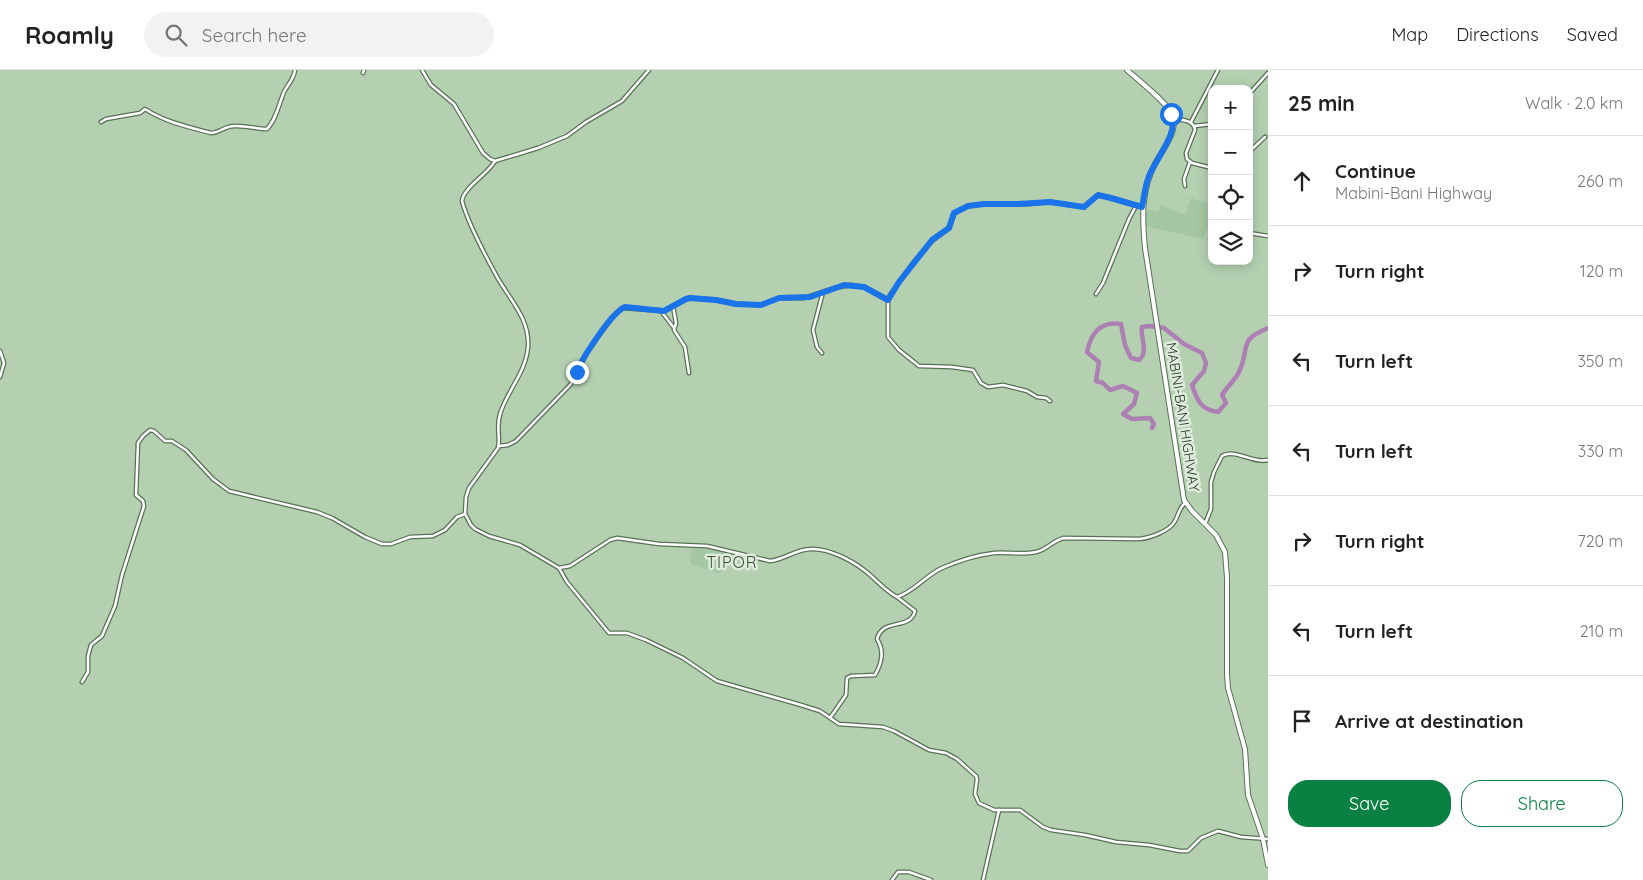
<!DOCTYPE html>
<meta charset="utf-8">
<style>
body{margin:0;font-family:Quicksand,sans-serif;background:#f2f2f2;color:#222}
.controls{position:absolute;right:15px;top:15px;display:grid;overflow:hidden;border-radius:10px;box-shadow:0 2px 12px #0003}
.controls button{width:45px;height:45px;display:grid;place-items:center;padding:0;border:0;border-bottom:1px solid #e0e0e0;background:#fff;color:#222;font:25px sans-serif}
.stop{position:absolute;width:15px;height:15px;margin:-11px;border:4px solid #1a73e8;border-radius:50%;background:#fff}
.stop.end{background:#1a73e8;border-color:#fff;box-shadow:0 1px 5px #0008}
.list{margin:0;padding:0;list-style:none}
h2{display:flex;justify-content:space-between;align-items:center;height:65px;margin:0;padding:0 20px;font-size:21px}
h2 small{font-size:16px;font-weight:400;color:#767676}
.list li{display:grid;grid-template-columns:32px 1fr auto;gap:15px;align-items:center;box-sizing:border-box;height:90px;padding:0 20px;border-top:1px solid #e0e0e0}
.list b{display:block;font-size:19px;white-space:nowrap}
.list p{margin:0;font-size:16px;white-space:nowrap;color:#767676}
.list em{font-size:16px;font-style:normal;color:#767676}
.actions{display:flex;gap:10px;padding:15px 20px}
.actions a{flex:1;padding:11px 0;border:1px solid #0b8043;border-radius:20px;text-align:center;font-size:18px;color:#0b8043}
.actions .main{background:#0b8043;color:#fff}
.icon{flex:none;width:28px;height:28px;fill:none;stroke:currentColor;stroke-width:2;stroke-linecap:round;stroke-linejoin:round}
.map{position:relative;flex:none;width:1268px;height:810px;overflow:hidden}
header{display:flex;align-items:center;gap:30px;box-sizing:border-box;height:70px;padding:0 25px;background:#fff;border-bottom:1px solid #e0e0e0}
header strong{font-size:24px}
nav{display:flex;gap:28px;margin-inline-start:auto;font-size:18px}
.search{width:350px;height:45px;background:#f2f2f2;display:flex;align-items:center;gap:12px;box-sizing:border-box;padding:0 18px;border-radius:28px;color:#767676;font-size:19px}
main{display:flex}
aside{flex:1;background:#fff}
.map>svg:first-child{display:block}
.built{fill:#a6c7a3}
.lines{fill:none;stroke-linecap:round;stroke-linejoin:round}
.river{stroke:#ac80b2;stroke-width:4.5}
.minor-casing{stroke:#587256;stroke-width:5}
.secondary-casing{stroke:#587256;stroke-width:6}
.minor{stroke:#fff;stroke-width:2.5}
.secondary{stroke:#fff;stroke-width:4}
.route{stroke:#1a73e8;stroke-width:6}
.labels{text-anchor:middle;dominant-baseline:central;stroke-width:5;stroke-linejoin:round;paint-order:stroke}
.street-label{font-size:14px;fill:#2f3a2e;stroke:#deecdc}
.quarter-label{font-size:16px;letter-spacing:1px;fill:#364e34;stroke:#deecdc}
</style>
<header>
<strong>Roamly</strong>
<div class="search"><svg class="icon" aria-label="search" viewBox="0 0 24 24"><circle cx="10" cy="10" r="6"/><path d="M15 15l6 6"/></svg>Search here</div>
<nav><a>Map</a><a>Directions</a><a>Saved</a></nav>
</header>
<main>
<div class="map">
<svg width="1268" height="810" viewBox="0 0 1268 810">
<rect width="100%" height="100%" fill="#b4d0b1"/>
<g class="built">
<path d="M1191,128L1212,135V147L1203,169L1144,156L1148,139L1158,142L1161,135L1185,145Z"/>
<path d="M693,478H707L728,484L721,502L717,503L691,494L689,488Z"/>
</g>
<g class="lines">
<path class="river" d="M1152,358L1154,354L1150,348L1132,349L1123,344L1134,334L1137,323L1123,316L1110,320L1103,313L1096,311L1099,292L1087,282C1091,263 1100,251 1121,254L1125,275L1131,288L1139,290C1149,282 1140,268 1142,257L1149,256L1164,258L1184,274L1202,283L1206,293L1204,301L1192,315C1197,330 1201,340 1218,342L1226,333L1222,325C1227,317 1235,310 1239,302C1251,276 1237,271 1268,258"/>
<g class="minor-casing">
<g id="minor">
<path d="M422,0L431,15L454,34L483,83L490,89L495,91L538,78L567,66L586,52L622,31L649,0"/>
<path d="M363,3L364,0"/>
<path d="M1249,24L1268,3"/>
<path d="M1173,48C1182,50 1194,50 1195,60L1186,83L1187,89L1192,93L1212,98"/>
<path d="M101,52L106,49L140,43L145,39C165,52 188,57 211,63C219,63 225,56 234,56C245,55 256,59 267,59C276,50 279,34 284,22C288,14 294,9 295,0"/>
<path d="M1191,52L1218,0"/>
<path d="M1194,56L1212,54"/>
<path d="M1249,82L1265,67"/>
<path d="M1185,116L1184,109L1190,92"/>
<path d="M1249,163L1268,166"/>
<path d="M1096,224L1103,213L1129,149L1136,136"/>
<path d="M673,236L676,253L674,260L685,277L689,303"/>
<path d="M661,241L674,258"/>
<path d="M0,281L4,293L0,307"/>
<path d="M822,283L817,277L813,260L823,222"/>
<path d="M1050,331L1046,328L1037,327L1027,321L1003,315L988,317L981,313L973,300L952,297L919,296L899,280L888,267V230L890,225L913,193L932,171L949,158L954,143L968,136L984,134H1028L1050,132L1084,137L1098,125L1111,128L1142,137"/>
<path d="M499,376L508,375L516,371L571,314L586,284L612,247L622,238L664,241L686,229L690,228L716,230L737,234L761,235L779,228H804L834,218L851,215L864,217L888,230"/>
<path d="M465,444L471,455L475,459L489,466L520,475L559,498L570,496L610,470L617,468L659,474L707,476L770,491C784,490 796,479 811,479C828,478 851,490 864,500C876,509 884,520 897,527C914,522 926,505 942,498C958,491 977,485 994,483C1008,482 1023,485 1036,482C1047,480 1053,470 1064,468L1139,469C1150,468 1170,461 1175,451C1179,444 1179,438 1185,433"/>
<path d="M1205,454L1211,439V412L1214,402L1222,386C1235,378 1253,394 1268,390"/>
<path d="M559,498L567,512L609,563H627L646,570L683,588L717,611L801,635L820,641L839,654L883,657L894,661L929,680L946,683L957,689L976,706L977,709L975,724L979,733L994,740H1020L1043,757L1051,760L1085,765L1116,772L1149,775L1180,781H1188L1201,768L1218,761L1241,767L1268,769"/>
<path d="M82,612L88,602V586L91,575L102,566L115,536L122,505L144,436L143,431L136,425L138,373L143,366L150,360L154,361L165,371H172L186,380L213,409L229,421L317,442L332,448L365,467L382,474H391L410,467L433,466L445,460L457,447L465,444L466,427L469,418L498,378C501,365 495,357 501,341C509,319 526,301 528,277C530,248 509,229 496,205C485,185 468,153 462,131C463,118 488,104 495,91"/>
<path d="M830,648L846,625L847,608L851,606L875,605C882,593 885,581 877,569C883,547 910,561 915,541L897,527"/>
<path d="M892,810L898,802H909L931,810"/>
<path d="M983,810L999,740"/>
</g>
</g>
<g class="secondary-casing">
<path id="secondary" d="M1127,0C1138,10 1168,33 1173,46C1178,61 1163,79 1156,92C1141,119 1142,147 1145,178L1184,430L1192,441L1216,465L1225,482L1227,508V604L1228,618L1245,679L1248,725L1263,769L1268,795"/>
</g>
<use href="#minor" class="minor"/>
<use href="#secondary" class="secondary"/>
</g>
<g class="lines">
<path class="route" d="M577,302C582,288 612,242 625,237L664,241L686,229L690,228L716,230L736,234L761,235L779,228L810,227L844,215L864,217L888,230L899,212L932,170L949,158L954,143L968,136L984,134H1018L1050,132L1084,137L1098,125L1111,128L1142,137C1144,127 1145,116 1149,106C1156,88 1180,62 1171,44"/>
</g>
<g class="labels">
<g class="street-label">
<text transform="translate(1183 347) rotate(81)">MABINI-BANI HIGHWAY</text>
</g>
<g class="quarter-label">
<text x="732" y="492">TIPOR</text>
</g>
</g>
</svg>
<div class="controls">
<button>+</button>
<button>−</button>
<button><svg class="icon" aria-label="locate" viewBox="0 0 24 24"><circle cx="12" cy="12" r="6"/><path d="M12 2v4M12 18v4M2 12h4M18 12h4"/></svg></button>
<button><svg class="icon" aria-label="layers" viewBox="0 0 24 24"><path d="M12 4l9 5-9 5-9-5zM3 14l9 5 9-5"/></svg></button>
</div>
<div class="stop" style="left:1171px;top:44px"></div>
<div class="stop end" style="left:577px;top:302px"></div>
</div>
<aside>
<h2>25 min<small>Walk · 2.0 km</small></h2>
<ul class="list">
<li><svg class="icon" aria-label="ahead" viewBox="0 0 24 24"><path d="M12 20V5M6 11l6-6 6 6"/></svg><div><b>Continue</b><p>Mabini-Bani Highway</p></div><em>260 m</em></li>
<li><svg class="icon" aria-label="right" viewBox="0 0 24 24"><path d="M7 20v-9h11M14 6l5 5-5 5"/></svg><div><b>Turn right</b></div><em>120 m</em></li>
<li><svg class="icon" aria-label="left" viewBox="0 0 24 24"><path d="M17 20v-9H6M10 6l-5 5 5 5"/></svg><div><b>Turn left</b></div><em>350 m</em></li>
<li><svg class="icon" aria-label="left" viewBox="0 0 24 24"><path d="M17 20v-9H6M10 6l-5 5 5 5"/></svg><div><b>Turn left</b></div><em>330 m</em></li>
<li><svg class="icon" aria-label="right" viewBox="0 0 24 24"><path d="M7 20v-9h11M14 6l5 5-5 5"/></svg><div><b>Turn right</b></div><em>720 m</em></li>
<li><svg class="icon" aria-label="left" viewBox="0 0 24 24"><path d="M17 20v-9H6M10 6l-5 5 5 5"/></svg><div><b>Turn left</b></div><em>210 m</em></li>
<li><svg class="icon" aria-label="arrive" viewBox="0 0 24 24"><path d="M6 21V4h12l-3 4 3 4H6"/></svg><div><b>Arrive at destination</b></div></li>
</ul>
<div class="actions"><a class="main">Save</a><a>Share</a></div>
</aside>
</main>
